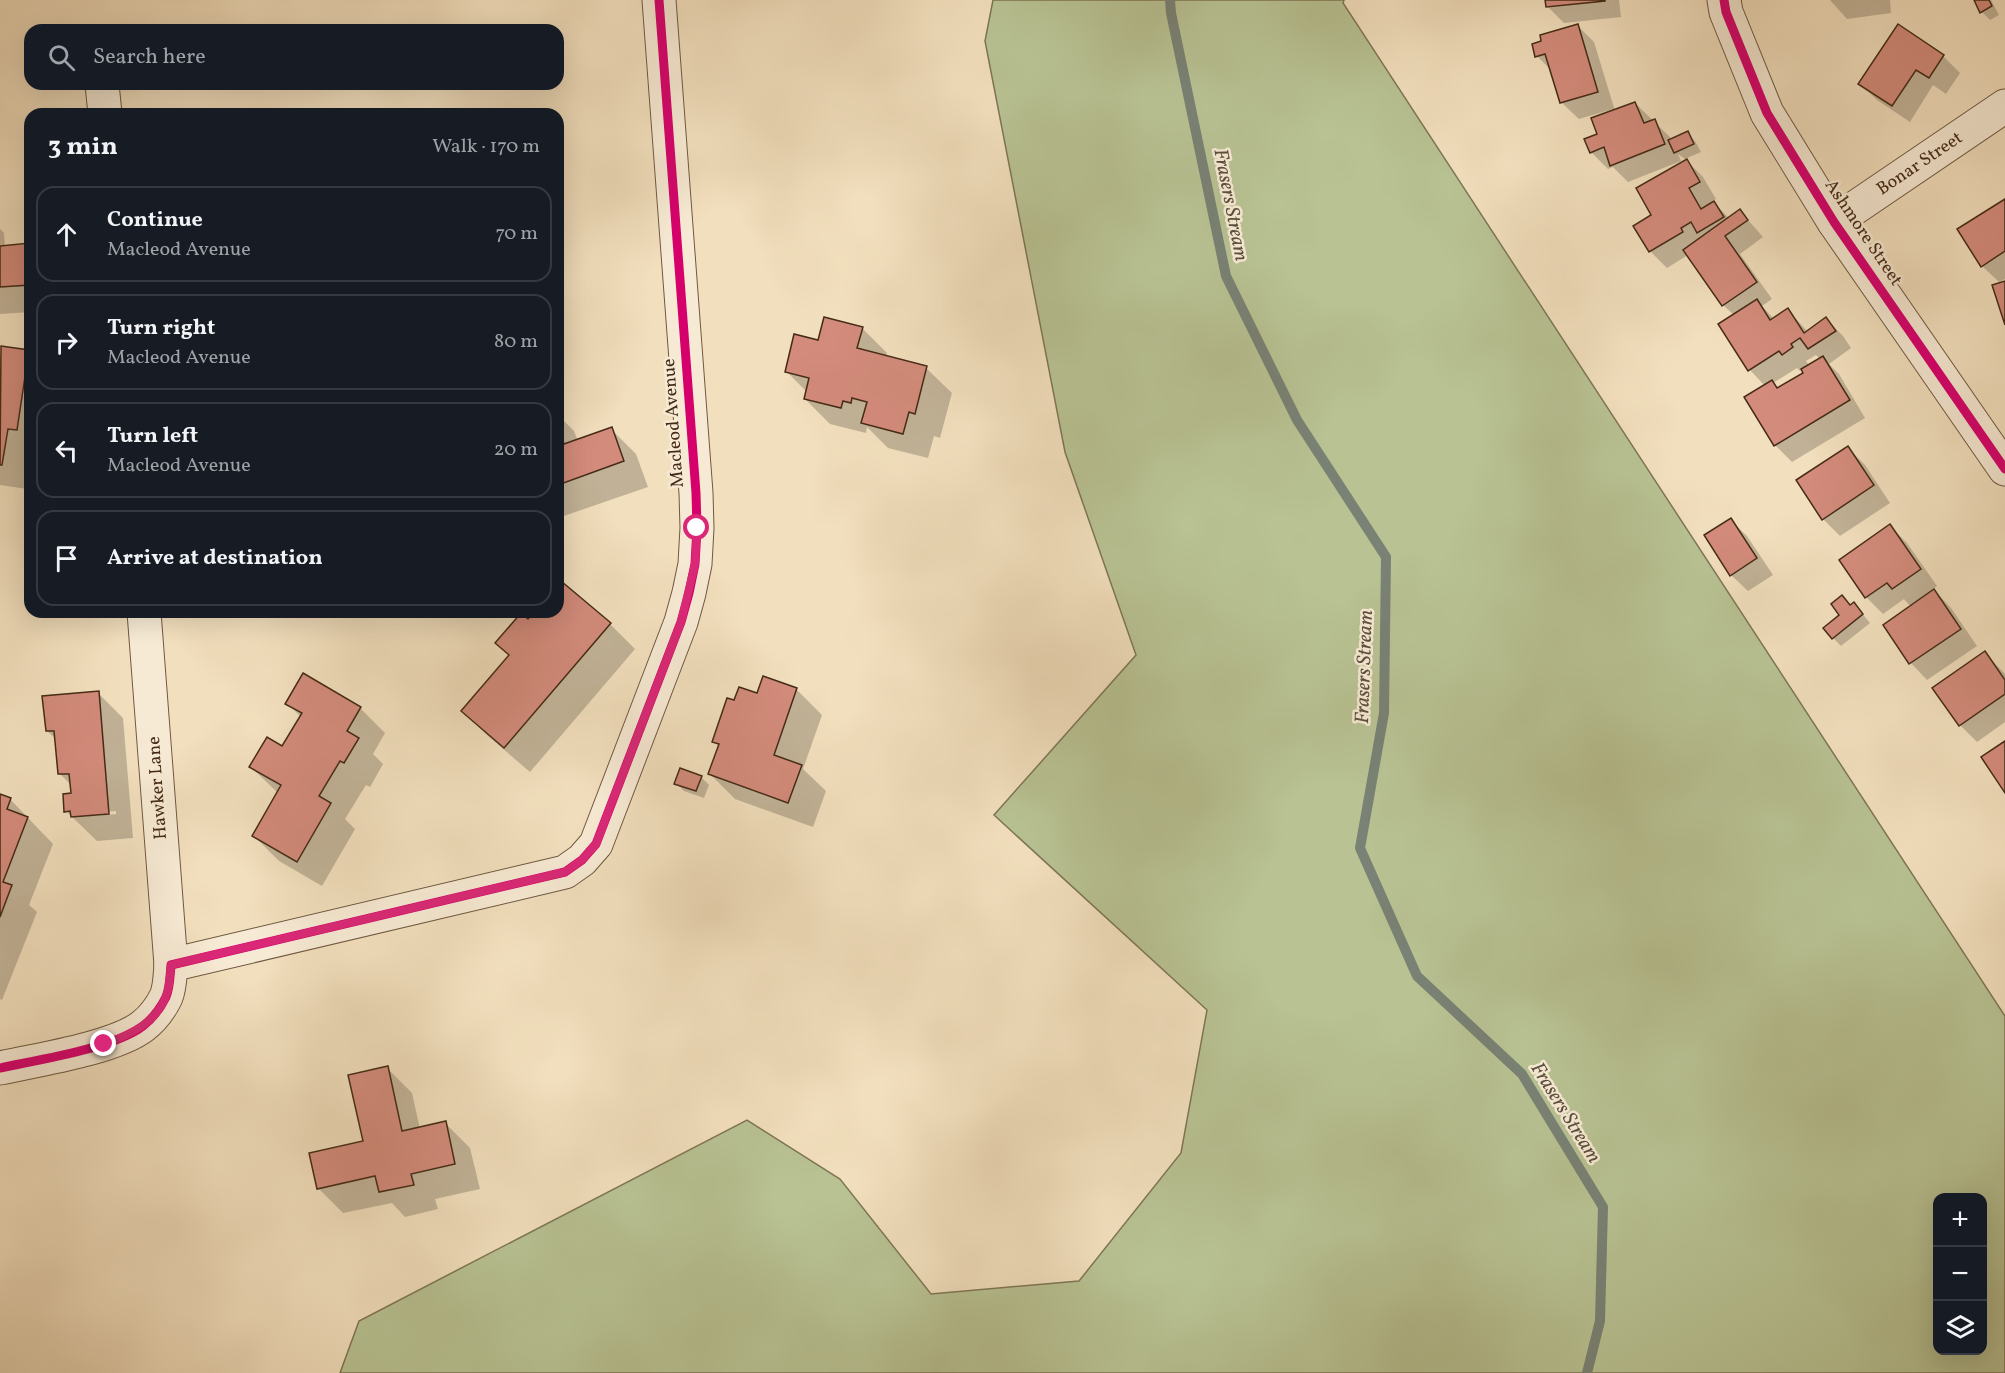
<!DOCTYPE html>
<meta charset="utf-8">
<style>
body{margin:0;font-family:Vollkorn,serif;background:#20242c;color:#f1f3f6}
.controls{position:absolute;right:18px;bottom:18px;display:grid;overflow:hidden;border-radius:12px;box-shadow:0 6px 24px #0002}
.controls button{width:54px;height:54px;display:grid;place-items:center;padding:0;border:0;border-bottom:2px solid #363941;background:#171b24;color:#f1f3f6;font:30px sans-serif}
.stop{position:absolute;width:18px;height:18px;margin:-14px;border:4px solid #db2777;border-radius:50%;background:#fff}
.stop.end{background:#db2777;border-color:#fff;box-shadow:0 2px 6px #0008}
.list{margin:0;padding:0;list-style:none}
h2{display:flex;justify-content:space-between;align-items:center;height:78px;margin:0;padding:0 24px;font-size:26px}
h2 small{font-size:20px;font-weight:400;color:#9ea1a6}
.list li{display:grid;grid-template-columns:39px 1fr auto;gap:18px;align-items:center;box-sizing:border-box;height:96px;margin:0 12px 12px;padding:0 12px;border:2px solid #363941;border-radius:18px}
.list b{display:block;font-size:22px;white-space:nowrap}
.list p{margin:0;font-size:20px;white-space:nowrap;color:#9ea1a6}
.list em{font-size:20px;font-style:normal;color:#9ea1a6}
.icon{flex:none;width:33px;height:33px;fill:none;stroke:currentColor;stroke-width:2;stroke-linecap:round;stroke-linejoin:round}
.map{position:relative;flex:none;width:2005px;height:1373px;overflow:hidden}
.search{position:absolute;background:#171b24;box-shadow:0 6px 24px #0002;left:24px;top:24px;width:540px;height:66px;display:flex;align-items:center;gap:15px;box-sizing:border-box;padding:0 21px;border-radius:18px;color:#9ea1a6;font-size:22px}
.panel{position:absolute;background:#171b24;box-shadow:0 6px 24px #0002;left:24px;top:108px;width:540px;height:510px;border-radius:18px}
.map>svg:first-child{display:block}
.green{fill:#b8c293;stroke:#7e7655;stroke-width:1.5;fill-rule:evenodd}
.shadow{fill:#0003;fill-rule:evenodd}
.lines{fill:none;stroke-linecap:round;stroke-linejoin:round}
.stream{stroke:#798275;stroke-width:10}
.building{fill:#d38b7b;stroke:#452b17;stroke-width:1.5}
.minor-casing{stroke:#705840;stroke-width:35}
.minor{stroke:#f7ead4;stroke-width:33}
.cycleway-casing{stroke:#f7ead4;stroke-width:13}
.cycleway{stroke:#d6006c;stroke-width:9}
.route{stroke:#db2777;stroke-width:8}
.labels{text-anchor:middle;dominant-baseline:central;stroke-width:5;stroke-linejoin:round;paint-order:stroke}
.street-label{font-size:18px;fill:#452b17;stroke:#f7ead4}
.water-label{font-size:20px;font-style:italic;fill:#5a4f3e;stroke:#f7ead4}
</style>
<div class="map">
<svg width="2005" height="1373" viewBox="0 0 2005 1373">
<rect width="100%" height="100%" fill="#f2dfbd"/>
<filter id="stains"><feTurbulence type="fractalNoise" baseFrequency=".00333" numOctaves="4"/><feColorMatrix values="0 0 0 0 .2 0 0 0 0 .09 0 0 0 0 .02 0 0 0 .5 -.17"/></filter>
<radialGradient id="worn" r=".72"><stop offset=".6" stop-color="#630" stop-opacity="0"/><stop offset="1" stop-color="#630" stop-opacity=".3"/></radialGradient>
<path class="green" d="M993,0H1344L1343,3L2005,1016V1373H340L359,1321L747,1120L840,1179L931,1294L1079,1281L1181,1153L1207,1010L994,815L1136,655L1065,452L985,41ZM1938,1198H1982V1350H1938Z"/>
<g class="shadow">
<path d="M1546,0H1619L1621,17L1564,23L1547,6Z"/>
<path d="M1830,0H1890L1891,13L1847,19Z"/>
<path d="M1975,0H1991L1999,15L1990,20L1982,12Z"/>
<path d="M1577,25L1594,42L1615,111L1635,103L1672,139L1687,133L1695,141L1701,152L1685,159L1703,177L1716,199L1712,201L1730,219L1740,211L1763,237L1740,254L1772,299L1762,306L1774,319L1788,310L1808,332L1826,319L1843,336L1851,348L1829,364L1839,374L1865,418L1792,462L1775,445L1765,386L1750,370L1720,325L1734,315L1723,305L1688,255L1667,268L1650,251L1653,216L1686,161L1685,159L1678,154L1681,161L1628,182L1613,167L1608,169L1591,152L1614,111L1613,109L1579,119L1562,103L1552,71L1537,56ZM1816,355L1820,359L1809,365L1806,361ZM1797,368L1800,371L1803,369L1805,373L1779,389L1773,383Z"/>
<path d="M1943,56L1960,73L1946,94L1933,85L1910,122L1877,100L1860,84Z"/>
<path d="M2005,201V279L1999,282L1982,266Z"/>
<path d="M0,229L4,233L5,247L30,245V312L0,314Z"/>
<path d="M862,328L887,353L886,357L926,368L952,393L940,438L934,436L928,458L888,448L867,427L866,433L830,424L805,399L807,392L786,371L819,342Z"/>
<path d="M29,351L30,471L27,489L0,485V356Z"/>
<path d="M558,415L574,431L578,441L611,429L636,454L648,487L558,518Z"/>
<path d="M1848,448L1865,465L1890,503L1840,536L1823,519Z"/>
<path d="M1730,520L1747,536L1773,575L1748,591L1731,575Z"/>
<path d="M1890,526L1907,543L1937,586L1933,589L1951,608L1977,646L1927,680L1911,663L1885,625L1911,607L1904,599L1883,614L1866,597Z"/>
<path d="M558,587L610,624L635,649L530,772L488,736L463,711L510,656L528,621L536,612H558Z"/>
<path d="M1854,604L1870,623L1841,646L1833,638Z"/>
<path d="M1985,653L2005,674V722L1977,742L1960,725Z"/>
<path d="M764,678L797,690L822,715L803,769L826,791L813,827L735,799L710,774L719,747L714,741L735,702L758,695Z"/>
<path d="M98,693L123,718L133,838L97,841L66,811L72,795V786L60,774L57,740L47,731ZM116,811V814L95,816V813Z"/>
<path d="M287,703L360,708L385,733L373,754L383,764L370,787L366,785L345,819L355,829L322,886L279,861L254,836L278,793L251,767L283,748L301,717Z"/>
<path d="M701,777L709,785L704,798L684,791L676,783Z"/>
<path d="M0,795L10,799L53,844L29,905L37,912L2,1000L0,999Z"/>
<path d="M387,1068L412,1093L420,1129L445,1123L470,1148L480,1189L435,1199L438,1209L405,1217L392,1203L343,1213L318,1188L365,1142Z"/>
</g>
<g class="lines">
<path class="stream" d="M1170,0L1171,13L1226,276L1297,420L1386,557L1384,713L1360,848L1417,976L1522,1074L1603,1207L1600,1321L1587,1373"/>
</g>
<g class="building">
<path d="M1545,0H1605V1L1546,7Z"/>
<path d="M1974,0H1989L1992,6L1980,13Z"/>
<path d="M1578,24L1598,92L1560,103L1545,54L1535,57L1532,44L1541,41L1540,35Z"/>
<path d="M1898,24L1944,55L1929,78L1916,70L1892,106L1858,84Z"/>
<path d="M1635,102L1644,123L1655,119L1665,144L1610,166L1604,147L1590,153L1584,139L1597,134L1591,118Z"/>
<path d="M1688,131L1694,144L1674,153L1668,140Z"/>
<path d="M1687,159L1700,182L1689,188L1701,209L1714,201L1724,217L1697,233L1691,222L1681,228L1683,232L1649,252L1633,226L1651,215L1636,188Z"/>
<path d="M2005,199V251L1981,267L1957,229Z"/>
<path d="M1740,209L1748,220L1725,236L1757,282L1722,306L1683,250Z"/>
<path d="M30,243V285L0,287V246Z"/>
<path d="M2005,281V325L1992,285Z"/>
<path d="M1757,299L1770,320L1788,308L1804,333L1826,317L1836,331L1808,349L1800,338L1791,344L1793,347L1782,355L1779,351L1748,371L1718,324Z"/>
<path d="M824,317L863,327L857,348L927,366L915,414L909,412L903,434L861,423L867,402L852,398L851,403L843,401L841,408L804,399L809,378L785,372L794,334L818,340Z"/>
<path d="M1,346L29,350L17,430L8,429L2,465H0Z"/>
<path d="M1823,356L1850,400L1774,446L1744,397L1772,380L1777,388L1803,373L1801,369Z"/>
<path d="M612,427L624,461L558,485V428L564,444Z"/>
<path d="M1848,446L1874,485L1822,520L1796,480Z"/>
<path d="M1731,518L1757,558L1730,576L1704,535Z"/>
<path d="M1890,524L1921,569L1892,589L1887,583L1865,598L1839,560Z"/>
<path d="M561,581L611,623L504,748L461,711L509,655L495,643L521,613L528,619L534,612H558V585Z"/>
<path d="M1934,589L1961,629L1909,664L1883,625Z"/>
<path d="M1842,595L1850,605L1854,602L1863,614L1832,639L1823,628L1839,615L1831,604Z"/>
<path d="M1985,651L2005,680V694L1959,726L1932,688Z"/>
<path d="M303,673L361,707L347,731L359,738L344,763L340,761L319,796L331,803L297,862L252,836L281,785L249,767L267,737L282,746L302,713L285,704Z"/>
<path d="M763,676L797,688L774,755L802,765L788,803L708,774L719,744L712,742L727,698L734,700L739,687L757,693Z"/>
<path d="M99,691L109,814L71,817L70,811L64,812L63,794L71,793L69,774H58L54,731H46L42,696Z"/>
<path d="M2005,741V793L1981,757Z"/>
<path d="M680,768L702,776L696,791L674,784Z"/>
<path d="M0,794L11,798L7,809L28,817L3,882L12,885L0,917Z"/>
<path d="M388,1066L402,1131L446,1121L455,1164L411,1174L414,1185L379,1192L375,1176L317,1189L309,1153L363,1141L348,1075Z"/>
</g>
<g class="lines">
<g class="minor-casing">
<g id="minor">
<path d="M1724,0L1726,12L1767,113L1834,222L2005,469"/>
<path d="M102,84L105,114"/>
<path d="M1834,222L2005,106"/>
<path d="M144,612L171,965"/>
<path d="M0,1068C37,1060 115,1048 143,1026C152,1019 161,1007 166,997C170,988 170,975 171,965L565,872L582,860L596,844L681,622L689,593L695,564L697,528L696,493L659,0"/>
</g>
</g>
<use href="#minor" class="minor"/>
<g class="cycleway-casing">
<g id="cycleway">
<path d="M1724,0L1726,12L1767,113L1834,222L2005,469"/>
<path d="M0,1068C37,1060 115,1048 143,1026C152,1019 161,1007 166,997C170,988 170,975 171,965L565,872L582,860L596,844L681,622L689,593L695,564L697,528L696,493L659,0"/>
</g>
</g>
<use href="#cycleway" class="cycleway"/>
</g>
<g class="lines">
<path class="route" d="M104,1044C129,1035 159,1022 167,993C170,984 170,974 171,965L565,872L582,860L596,844L681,622L695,564L697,528"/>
</g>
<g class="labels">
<g class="street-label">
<text transform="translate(1920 164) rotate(-34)">Bonar Street</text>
<text transform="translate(1863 233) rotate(56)">Ashmore Street</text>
<text transform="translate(674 423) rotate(-94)">Macleod Avenue</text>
<text transform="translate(158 788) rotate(-94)">Hawker Lane</text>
</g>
<g class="water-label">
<text transform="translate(1230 205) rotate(79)">Frasers Stream</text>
<text transform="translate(1365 667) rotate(-88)">Frasers Stream</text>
<text transform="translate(1565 1113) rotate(58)">Frasers Stream</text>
</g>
</g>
<rect width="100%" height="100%" filter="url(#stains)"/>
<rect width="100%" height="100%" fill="url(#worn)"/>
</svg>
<div class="controls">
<button>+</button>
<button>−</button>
<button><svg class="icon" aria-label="layers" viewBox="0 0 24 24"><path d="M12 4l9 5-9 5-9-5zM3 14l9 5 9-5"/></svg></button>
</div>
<div class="stop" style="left:697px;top:528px"></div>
<div class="stop end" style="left:104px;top:1044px"></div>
<div class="search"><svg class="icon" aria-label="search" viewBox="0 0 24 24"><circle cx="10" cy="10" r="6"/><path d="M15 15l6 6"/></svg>Search here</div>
<section class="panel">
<h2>3 min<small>Walk · 170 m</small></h2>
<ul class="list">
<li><svg class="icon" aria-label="ahead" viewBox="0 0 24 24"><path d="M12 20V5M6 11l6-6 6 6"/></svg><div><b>Continue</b><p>Macleod Avenue</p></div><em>70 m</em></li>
<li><svg class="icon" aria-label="right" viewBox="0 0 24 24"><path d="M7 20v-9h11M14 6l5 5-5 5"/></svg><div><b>Turn right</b><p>Macleod Avenue</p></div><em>80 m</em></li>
<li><svg class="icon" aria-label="left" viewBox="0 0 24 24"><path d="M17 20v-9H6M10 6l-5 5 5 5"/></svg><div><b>Turn left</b><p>Macleod Avenue</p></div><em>20 m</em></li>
<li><svg class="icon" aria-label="arrive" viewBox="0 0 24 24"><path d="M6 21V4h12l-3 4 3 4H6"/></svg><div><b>Arrive at destination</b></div></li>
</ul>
</section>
</div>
